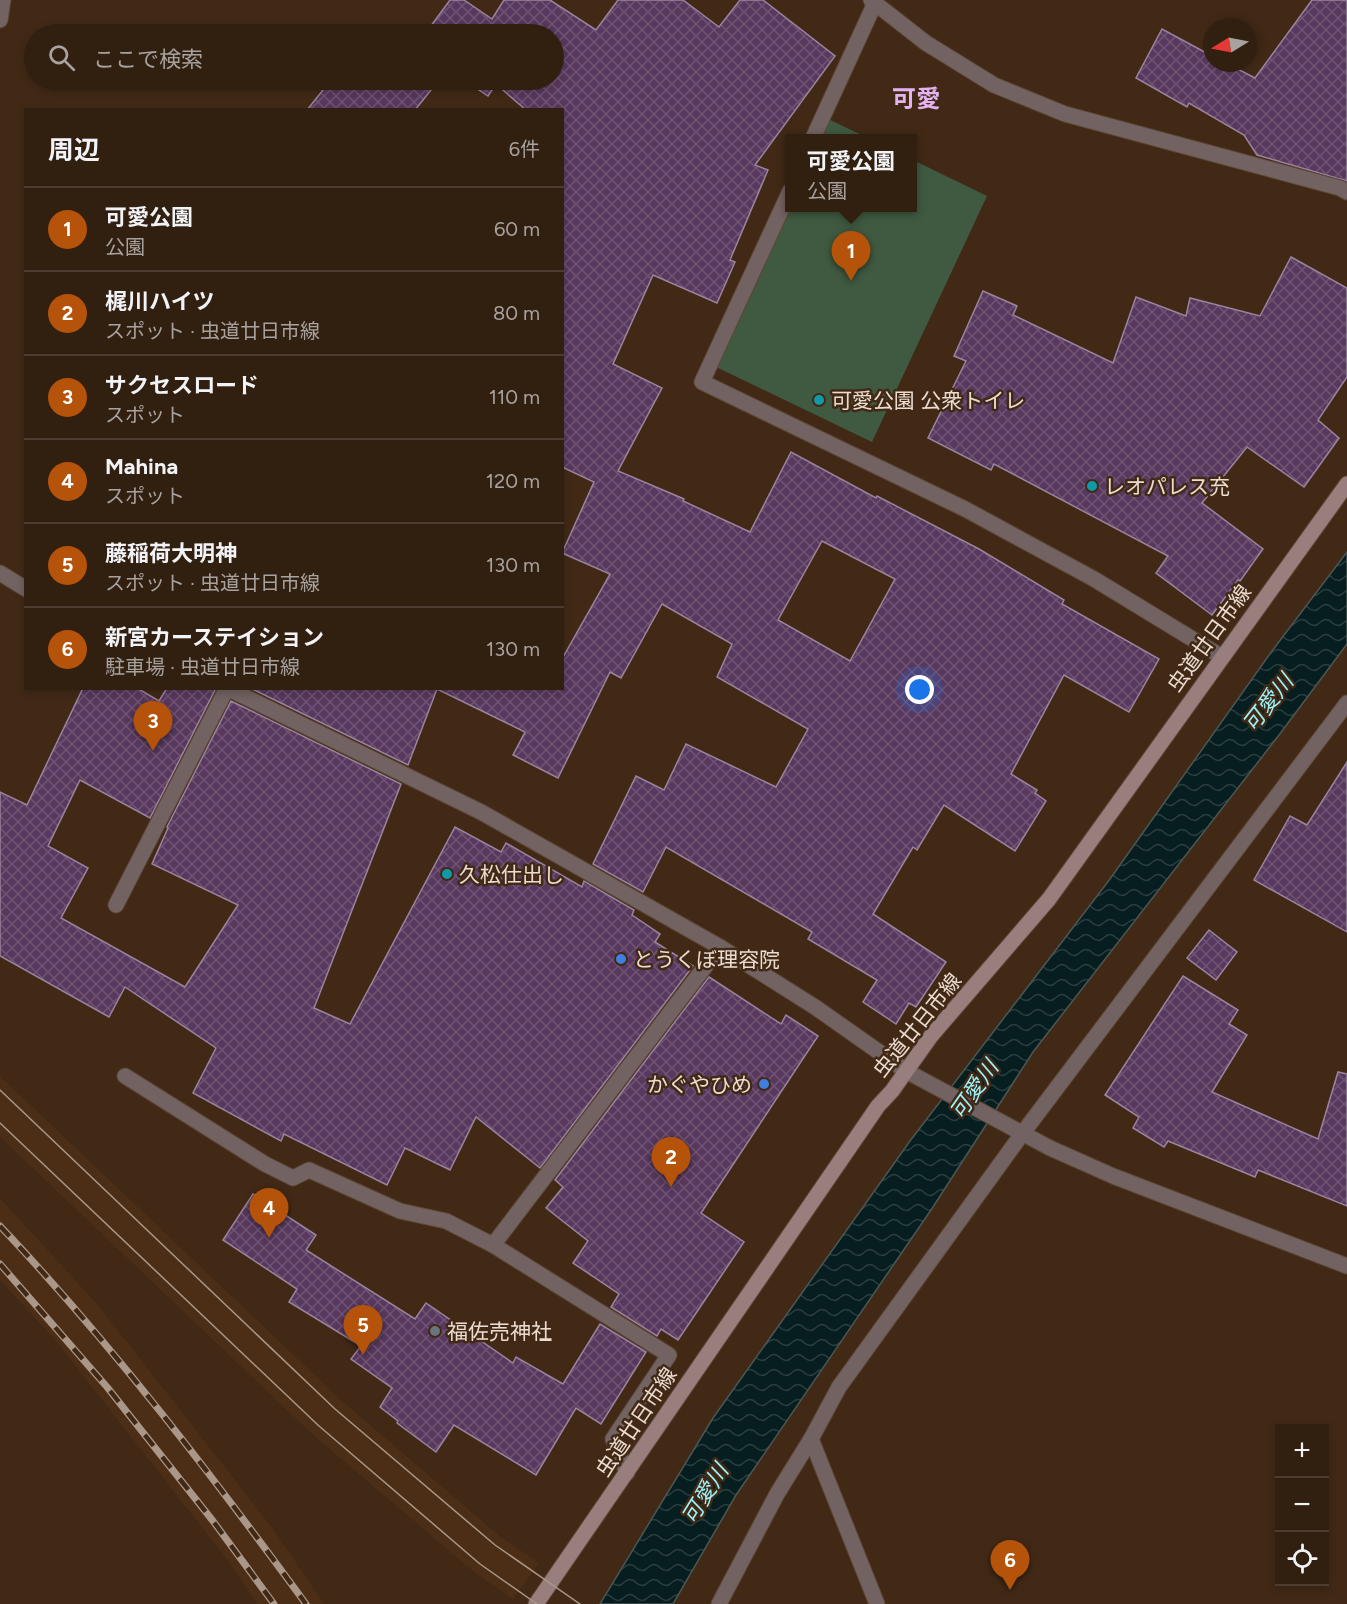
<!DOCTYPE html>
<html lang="ja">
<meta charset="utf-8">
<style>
body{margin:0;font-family:Figtree,"Noto Sans JP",sans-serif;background:#392719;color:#f1f3f6}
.controls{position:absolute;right:18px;bottom:18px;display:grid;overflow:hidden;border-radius:0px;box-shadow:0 3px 9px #0003}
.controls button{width:54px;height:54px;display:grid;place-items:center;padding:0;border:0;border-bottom:2px solid #4c3d30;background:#311f10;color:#f1f3f6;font:30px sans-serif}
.compass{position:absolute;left:1203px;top:18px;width:54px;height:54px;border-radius:50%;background:#311f10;box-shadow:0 3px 9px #0003;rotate:260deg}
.you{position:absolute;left:920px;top:690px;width:21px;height:21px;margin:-15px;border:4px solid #fff;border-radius:50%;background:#1a73e8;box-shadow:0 0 0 9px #1a73e833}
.badge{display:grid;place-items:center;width:39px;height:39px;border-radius:50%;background:#b45309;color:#fff;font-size:20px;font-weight:700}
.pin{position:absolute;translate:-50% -50px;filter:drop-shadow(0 2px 3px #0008)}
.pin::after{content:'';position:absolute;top:32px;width:21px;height:18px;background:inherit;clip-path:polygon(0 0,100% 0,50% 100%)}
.popup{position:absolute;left:785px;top:134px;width:132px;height:78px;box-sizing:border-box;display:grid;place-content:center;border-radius:0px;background:#311f10;filter:drop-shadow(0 2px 4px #0005);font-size:20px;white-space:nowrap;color:#a8a29f}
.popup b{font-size:22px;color:#f1f3f6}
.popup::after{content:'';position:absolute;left:50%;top:100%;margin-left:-12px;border:12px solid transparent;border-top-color:#311f10}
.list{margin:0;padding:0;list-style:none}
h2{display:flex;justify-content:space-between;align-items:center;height:78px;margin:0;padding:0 24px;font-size:26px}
h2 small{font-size:20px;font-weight:400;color:#a8a29f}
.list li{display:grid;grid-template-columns:39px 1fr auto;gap:18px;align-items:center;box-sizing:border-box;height:84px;padding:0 24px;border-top:2px solid #4c3d30}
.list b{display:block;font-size:22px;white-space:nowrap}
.list p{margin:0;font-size:20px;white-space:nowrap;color:#a8a29f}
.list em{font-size:20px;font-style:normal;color:#a8a29f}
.icon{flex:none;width:33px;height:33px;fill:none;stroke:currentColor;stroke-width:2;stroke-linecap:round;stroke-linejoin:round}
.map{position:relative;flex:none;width:1347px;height:1604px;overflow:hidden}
.search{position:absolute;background:#311f10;box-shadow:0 3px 9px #0003;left:24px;top:24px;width:540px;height:66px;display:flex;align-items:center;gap:15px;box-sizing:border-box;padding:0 21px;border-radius:33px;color:#a8a29f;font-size:22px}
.panel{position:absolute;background:#311f10;box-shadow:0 3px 9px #0003;left:24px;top:108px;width:540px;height:582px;border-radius:0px}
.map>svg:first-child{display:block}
.built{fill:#4c2e16}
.green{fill:#3f5a41}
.water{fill:url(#water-waves);stroke:#4b5755;stroke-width:1.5}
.building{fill:url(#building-cross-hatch);stroke:#9b849f;stroke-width:1.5;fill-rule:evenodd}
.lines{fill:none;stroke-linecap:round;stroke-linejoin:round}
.minor-casing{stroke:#5c4634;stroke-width:17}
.secondary-casing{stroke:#5c4634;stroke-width:17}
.minor{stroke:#726261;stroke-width:15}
.secondary{stroke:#987e7d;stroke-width:15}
.tram{stroke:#aa9788;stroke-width:1.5}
.rail-casing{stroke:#aa9788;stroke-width:7}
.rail{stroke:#412916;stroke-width:4.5;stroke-dasharray:14;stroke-linecap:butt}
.culture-dot{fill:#0f9aa8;stroke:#412916;stroke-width:2}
.shop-dot{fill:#3f7fe0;stroke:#412916;stroke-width:2}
.worship-dot{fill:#6b7280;stroke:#412916;stroke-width:2}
.labels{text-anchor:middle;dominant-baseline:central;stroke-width:5;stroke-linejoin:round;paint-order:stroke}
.poi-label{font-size:21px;fill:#ecdcd0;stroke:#412916;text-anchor:start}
.street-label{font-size:21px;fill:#ecdcd0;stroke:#412916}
.water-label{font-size:22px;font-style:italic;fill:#9df3fa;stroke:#412916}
.quarter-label{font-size:24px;font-weight:bold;fill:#e3b2f1;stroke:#412916}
</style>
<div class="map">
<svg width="1347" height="1604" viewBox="0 0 1347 1604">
<defs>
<pattern id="water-waves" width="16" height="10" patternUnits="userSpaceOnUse" patternTransform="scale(1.5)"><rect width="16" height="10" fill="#061e20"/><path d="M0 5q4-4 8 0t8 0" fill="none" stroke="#2a3e3f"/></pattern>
<pattern id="building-cross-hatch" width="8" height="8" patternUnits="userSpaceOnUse" patternTransform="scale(1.5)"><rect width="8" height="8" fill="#58385e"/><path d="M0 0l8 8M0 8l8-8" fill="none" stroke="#705474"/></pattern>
</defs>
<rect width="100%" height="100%" fill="#412916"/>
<g class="built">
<path d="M0,1076L342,1401L501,1537L539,1563L513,1599L474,1572L312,1434L0,1137Z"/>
<path d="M0,1198L98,1305L274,1530L324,1604H257L229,1562L56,1341L0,1280Z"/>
</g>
<g class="green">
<path d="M828,119L868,138H819Z"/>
<path d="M913,160L987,196L872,442L716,367L790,208H912Z"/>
</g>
<path class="water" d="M1347,552V644L1279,735L1033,1052L933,1207L736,1495L673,1604H600L713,1418L910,1141L1110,879L1272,651Z"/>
<g class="building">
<path d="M450,0H464L492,19L504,0H550L596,30L618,0H683L719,27L740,0H763L835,56L755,165L768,170L730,260L735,262L717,303L653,275L613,364L662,388L618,471L684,499L683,501L750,532L791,452L876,498L877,496L979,549L1064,600L1062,604L1159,659L1129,712L1064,675L1011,774L1037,790L1035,793L1046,801L1015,851L944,805L917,850L913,847L873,914L946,962L916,1007L909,1003L896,1024L863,1002L877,980L808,939L812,932L666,847L643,892L593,864L636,776L664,790L686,744L776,787L808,729L717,677L732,644L662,604L621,678L610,672L558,778L513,755L525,732L437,689L408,765L250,688H562V659L610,574L562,553L594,482L562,467V110H526L496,84L488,96L464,80H554V34H425ZM822,541L895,579L850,661L778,620Z"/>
<path d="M1312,0H1347V181L1257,155L1244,135L1189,103L1187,107L1136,78L1162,29L1212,56V63H1226L1255,78Z"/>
<path d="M331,80H439L415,110H307Z"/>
<path d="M1291,257L1347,288V377L1318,420L1339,438L1304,487L1247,447L1202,503L1263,549L1240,581L1238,580L1212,615L1156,573L1168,556L994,464L991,470L928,438L966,361L954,356L983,291L1017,306L1013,315L1113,363L1136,297L1186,316L1190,298L1260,316Z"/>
<path d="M83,688H137L159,701L167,688H216L150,818L80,780L48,846L88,868L61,918L185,987L238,905L152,864L168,828L167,827L231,701L401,784L314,1008L350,1024L455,827L501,852L506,843L582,887L584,881L634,910L632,915L660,934L655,942L693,966L540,1168L476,1117L450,1170L405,1148L387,1185L284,1134L281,1141L193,1093L216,1048L125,987L109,1017L0,956V792L27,805Z"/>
<path d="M1347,762V932L1254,880L1290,816L1307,825Z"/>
<path d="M1209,930L1237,952L1216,980L1187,958Z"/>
<path d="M1183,976L1238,1010L1229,1024L1247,1035L1212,1092L1318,1139L1338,1072L1347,1074V1206L1258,1170L1255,1177L1168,1141L1164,1147L1133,1128L1139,1117L1105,1095Z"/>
<path d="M709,977L781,1024L786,1015L818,1036L701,1213L744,1242L678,1340L661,1329L657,1336L611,1307L619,1294L573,1263L588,1241L546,1208L563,1187L555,1180Z"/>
<path d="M253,1194L316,1235L306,1250L415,1319L426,1303L513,1363L516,1357L563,1384L600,1324L646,1352L601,1424L576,1408L536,1475L454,1425L436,1452L397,1423L398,1421L380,1407L392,1388L351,1359L361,1346L289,1302L297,1289L223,1240Z"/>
</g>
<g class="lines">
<g class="minor-casing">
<g id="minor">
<path d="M871,0L926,43L994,85L1065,114L1340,188L1347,192"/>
<path d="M0,20L3,0"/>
<path d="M813,138L875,3"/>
<path d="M790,191L702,382L965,509L1094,579L1222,657"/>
<path d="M0,573L26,589"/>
<path d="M227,688L481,812L720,947L815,1007L906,1071L1050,1148L1113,1176L1347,1266"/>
<path d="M116,905L227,688"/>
<path d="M125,1076L265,1164L293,1178L309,1170L400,1211L446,1221L493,1245L669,1355L613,1439L627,1473"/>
<path d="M493,1245L720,947"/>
<path d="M811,1439L877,1604"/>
<path d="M719,1604L777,1494L811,1439L839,1387L1022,1134L1347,703"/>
</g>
</g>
<g class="secondary-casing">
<path id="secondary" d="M536,1604L878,1106L892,1091L931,1036L1049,899L1347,484"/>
</g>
<use href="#minor" class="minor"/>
<use href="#secondary" class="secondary"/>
<g class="tram">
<path d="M0,1090L335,1409L495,1545L580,1604"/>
<path d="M0,1123L319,1426L480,1564L537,1604"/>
</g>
<g class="rail-casing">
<g id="rail">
<path d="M0,1226C111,1343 211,1474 306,1604"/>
<path d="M0,1264L107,1387L213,1521L274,1604"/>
</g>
</g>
<use href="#rail" class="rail"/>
</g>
<g class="culture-dot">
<circle cx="819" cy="400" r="6"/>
<circle cx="1092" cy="486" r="6"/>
<circle cx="447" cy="874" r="6"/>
</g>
<g class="shop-dot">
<circle cx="621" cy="959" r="6"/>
<circle cx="764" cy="1084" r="6"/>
</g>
<circle class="worship-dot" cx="435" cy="1331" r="6"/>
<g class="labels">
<g class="poi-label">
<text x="831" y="400">可愛公園 公衆トイレ</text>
<text x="1104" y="486">レオパレス充</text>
<text x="459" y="874">久松仕出し</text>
<text x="633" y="959">とうくぼ理容院</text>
<text x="752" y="1084" text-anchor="end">かぐやひめ</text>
<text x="447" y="1331">福佐売神社</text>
</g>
<g class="street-label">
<text transform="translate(1209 638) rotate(-54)">虫道廿日市線</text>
<text transform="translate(917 1025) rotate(-51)">虫道廿日市線</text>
<text transform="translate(636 1422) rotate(-56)">虫道廿日市線</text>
</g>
<g class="water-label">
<text transform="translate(1268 703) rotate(-52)">可愛川</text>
<text transform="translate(974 1090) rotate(-55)">可愛川</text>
<text transform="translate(705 1494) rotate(-58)">可愛川</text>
</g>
<g class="quarter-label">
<text x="916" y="98">可愛</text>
</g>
</g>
</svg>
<div class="controls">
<button>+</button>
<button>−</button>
<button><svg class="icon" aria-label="locate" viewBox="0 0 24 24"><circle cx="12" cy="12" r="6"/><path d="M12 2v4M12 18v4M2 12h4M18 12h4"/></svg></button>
</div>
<svg class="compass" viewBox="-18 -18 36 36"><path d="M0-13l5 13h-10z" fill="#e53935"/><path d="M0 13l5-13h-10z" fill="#a8a29f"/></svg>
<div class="you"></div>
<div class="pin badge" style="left:851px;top:281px">1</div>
<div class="popup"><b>可愛公園</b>公園</div>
<div class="pin badge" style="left:671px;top:1187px">2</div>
<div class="pin badge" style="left:153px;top:751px">3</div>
<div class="pin badge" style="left:269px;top:1238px">4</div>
<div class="pin badge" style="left:363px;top:1355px">5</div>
<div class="pin badge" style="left:1010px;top:1590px">6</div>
<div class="search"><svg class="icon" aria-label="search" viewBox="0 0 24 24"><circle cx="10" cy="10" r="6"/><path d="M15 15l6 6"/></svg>ここで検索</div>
<section class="panel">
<h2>周辺<small>6件</small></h2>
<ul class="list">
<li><span class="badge">1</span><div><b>可愛公園</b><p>公園</p></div><em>60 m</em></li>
<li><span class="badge">2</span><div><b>梶川ハイツ</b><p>スポット · 虫道廿日市線</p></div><em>80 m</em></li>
<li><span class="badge">3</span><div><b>サクセスロード</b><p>スポット</p></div><em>110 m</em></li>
<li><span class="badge">4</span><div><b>Mahina</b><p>スポット</p></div><em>120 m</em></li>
<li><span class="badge">5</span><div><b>藤稲荷大明神</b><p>スポット · 虫道廿日市線</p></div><em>130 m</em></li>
<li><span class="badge">6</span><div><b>新宮カーステイション</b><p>駐車場 · 虫道廿日市線</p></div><em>130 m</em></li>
</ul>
</section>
</div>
